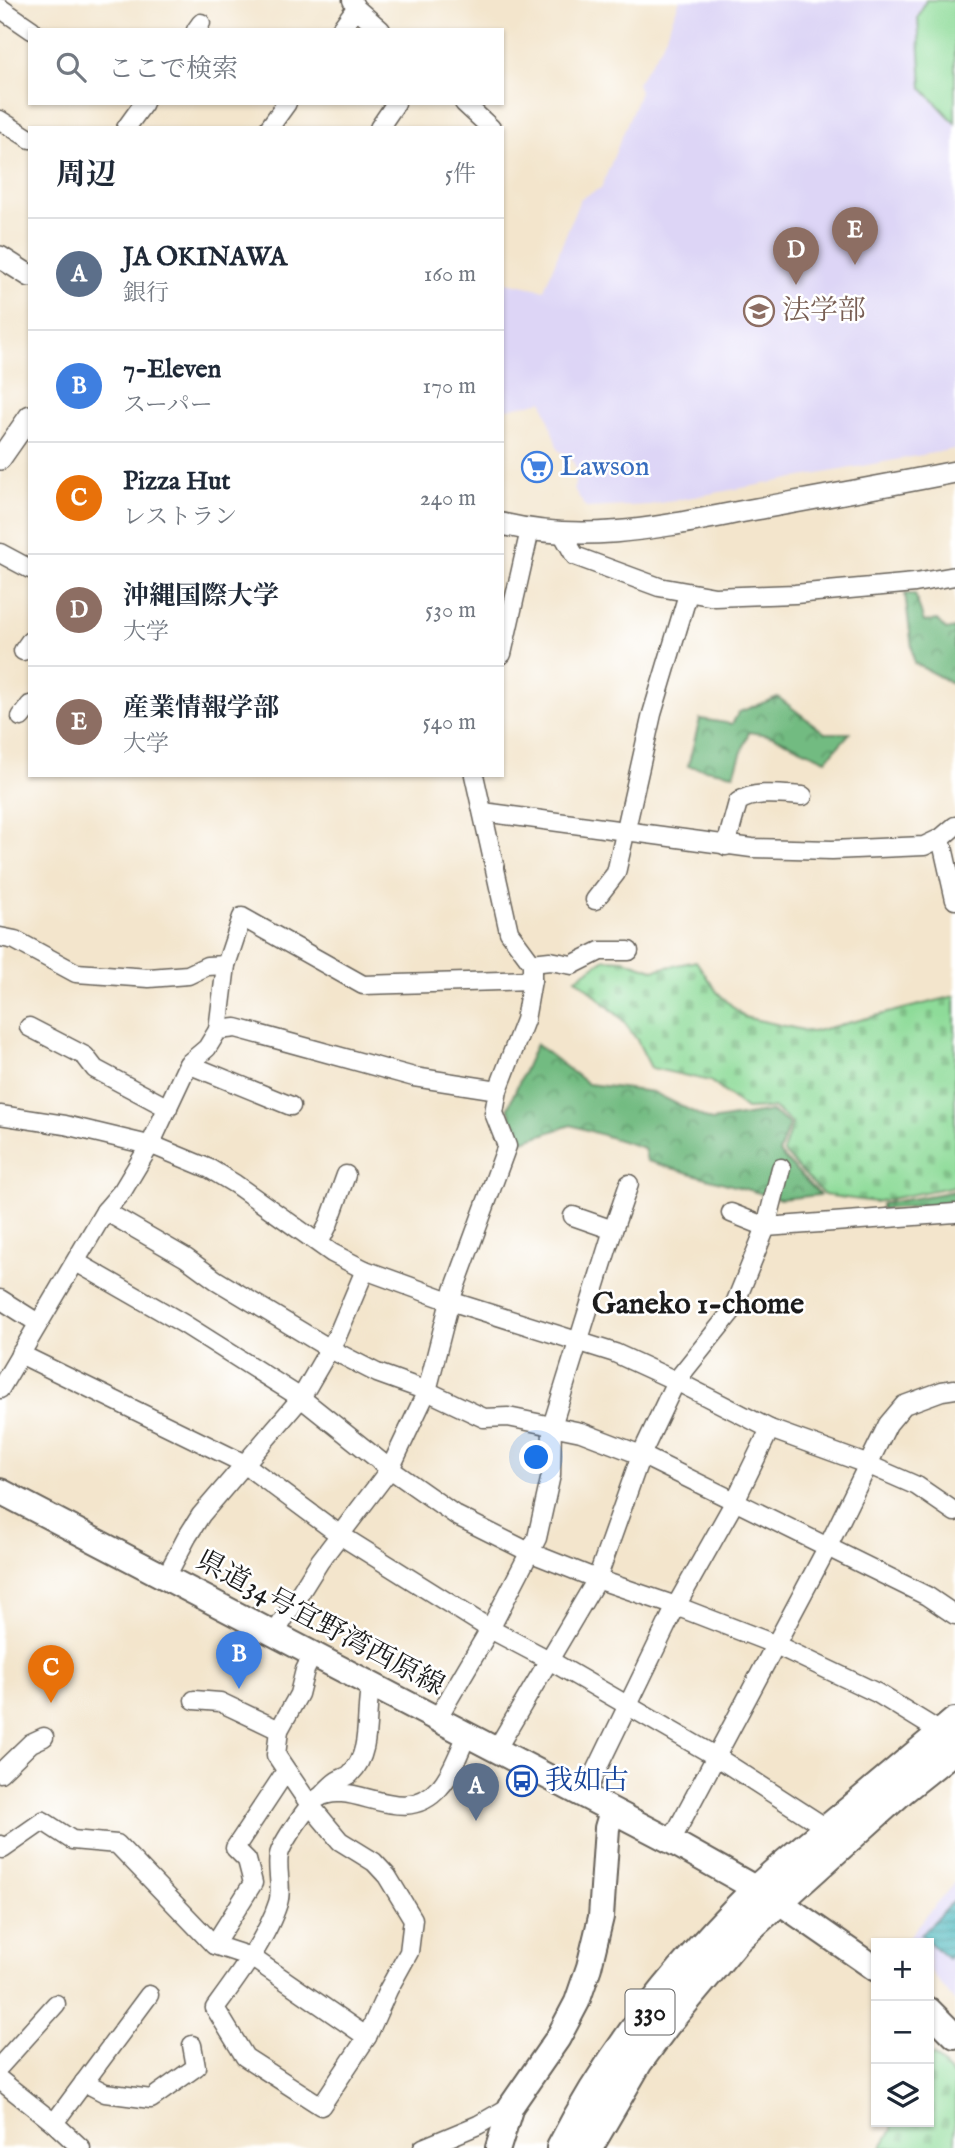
<!DOCTYPE html>
<html lang="ja">
<meta charset="utf-8">
<style>
body{margin:0;font-family:"IM FELL English","Noto Serif JP",serif;background:#f6f6f7;color:#1f2937}
.controls{position:absolute;right:21px;bottom:21px;display:grid;overflow:hidden;border-radius:0px;box-shadow:0 2px 5px #0004}
.controls button{width:63px;height:63px;display:grid;place-items:center;padding:0;border:0;border-bottom:2px solid #e0e1e3;background:#fff;color:#1f2937;font:35px sans-serif}
.you{position:absolute;left:537px;top:1458px;width:24px;height:24px;margin:-18px;border:5px solid #fff;border-radius:50%;background:#1a73e8;box-shadow:0 0 0 10px #1a73e833}
.badge{display:grid;place-items:center;width:46px;height:46px;border-radius:50%;background:#db2777;color:#fff;font-size:23px;font-weight:700}
.pin{position:absolute;translate:-50% -58px;filter:drop-shadow(0 2px 4px #0008)}
.pin::after{content:'';position:absolute;top:37px;width:24px;height:21px;background:inherit;clip-path:polygon(0 0,100% 0,50% 100%)}
.list{margin:0;padding:0;list-style:none}
h2{display:flex;justify-content:space-between;align-items:center;height:91px;margin:0;padding:0 28px;font-size:30px}
h2 small{font-size:23px;font-weight:400;color:#747a83}
.list li{display:grid;grid-template-columns:46px 1fr auto;gap:21px;align-items:center;box-sizing:border-box;height:112px;padding:0 28px;border-top:2px solid #e0e1e3}
.list b{display:block;font-size:26px;white-space:nowrap}
.list p{margin:0;font-size:23px;white-space:nowrap;color:#747a83}
.list em{font-size:23px;font-style:normal;color:#747a83}
.icon{flex:none;width:38px;height:38px;fill:none;stroke:currentColor;stroke-width:2;stroke-linecap:round;stroke-linejoin:round}
.map{position:relative;flex:none;width:955px;height:2148px;overflow:hidden}
.search{position:absolute;background:#fff;box-shadow:0 2px 5px #0004;left:28px;top:28px;width:476px;height:77px;display:flex;align-items:center;gap:18px;box-sizing:border-box;padding:0 24px;border-radius:0px;color:#747a83;font-size:26px}
.panel{position:absolute;background:#fff;box-shadow:0 2px 5px #0004;left:28px;top:126px;width:476px;height:651px;border-radius:0px}
.map>svg:first-child{display:block}
.built{fill:#ddd5f6}
.forest{fill:url(#forest-crowns);stroke:#476c4e;stroke-width:2}
.cemetery{fill:url(#cemetery-stones);stroke:#557c5a;stroke-width:2}
.pitch{fill:#8edb99;stroke:#557c5a;stroke-width:2}
.water{fill:url(#water-rules);stroke:#30686c;stroke-width:2}
.lines{fill:none;stroke-linecap:round;stroke-linejoin:round}
.minor-casing{stroke:#67625a;stroke-width:21}
.tertiary-casing{stroke:#67625a;stroke-width:24}
.secondary-casing{stroke:#67625a;stroke-width:28}
.trunk-casing{stroke:#67625a;stroke-width:32}
.minor{stroke:#fff;stroke-width:18}
.tertiary{stroke:#fff;stroke-width:21}
.secondary{stroke:#fff;stroke-width:24}
.trunk{stroke:#fff;stroke-width:28}
.labels{text-anchor:middle;dominant-baseline:central;stroke-width:5;stroke-linejoin:round;paint-order:stroke}
.shield{fill:#fff;stroke:#606060;stroke-width:2}
.shield-label{font-size:26px;font-weight:bold;fill:#1c1c1c}
.education-label{font-size:28px;fill:#785e54;stroke:#fff;text-anchor:start}
.shop-label{font-size:28px;fill:#366cbe;stroke:#fff;text-anchor:start}
.street-label{font-size:28px;fill:#1c1c1c;stroke:#fff}
.transit-label{font-size:28px;fill:#164399;stroke:#fff;text-anchor:start}
.neighbourhood-label{font-size:30px;font-weight:bold;fill:#1c1c1c;stroke:#fff}
</style>
<div class="map">
<svg width="955" height="2148" viewBox="0 0 955 2148">
<defs>
<pattern id="forest-crowns" width="20" height="18" patternUnits="userSpaceOnUse" patternTransform="scale(1.75)"><rect width="20" height="18" fill="#72bb81"/><path d="M2 6a3 3 0 1 1 6 0M12 15a3 3 0 1 1 6 0" fill="none" stroke="#5d9769"/></pattern>
<pattern id="cemetery-stones" width="16" height="16" patternUnits="userSpaceOnUse" patternTransform="scale(1.75)"><rect width="16" height="16" fill="#8edb99"/><path d="M2 7V4a2 2 0 0 1 4 0v3zM10 15v-3a2 2 0 0 1 4 0v3z" fill="#7abb83"/></pattern>
<pattern id="water-rules" width="6" height="5" patternUnits="userSpaceOnUse" patternTransform="scale(1.75)"><rect width="6" height="5" fill="#45b5bb"/><path d="M0 2.5h6" fill="none" stroke="#399297"/></pattern>
</defs>
<rect width="100%" height="100%" fill="#fff"/>
<filter id="ink" filterUnits="userSpaceOnUse"><feTurbulence type="fractalNoise" baseFrequency=".0143" numOctaves="2"/><feDisplacementMap in="SourceGraphic" scale="14" xChannelSelector="R" yChannelSelector="G"/><feConvolveMatrix kernelMatrix="1 2 1 2 8 2 1 2 1" color-interpolation-filters="sRGB"/></filter>
<filter id="wash" filterUnits="userSpaceOnUse"><feTurbulence type="fractalNoise" baseFrequency=".00686" numOctaves="4" result="noise"/><feDisplacementMap in="SourceGraphic" scale="28" xChannelSelector="R" yChannelSelector="G"/><feGaussianBlur stdDeviation="1.57" result="paint"/><feColorMatrix in="noise" values="0 0 0 0 0 0 0 0 0 0 0 0 0 0 0 0 0 1.4 0 .05"/><feComposite in="paint" operator="in"/></filter>
<g filter="url(#wash)">
<rect width="100%" height="100%" fill="#f3e5cc"/>
<g class="built">
<path d="M680,0H955V449L649,505L586,508L574,489L577,470L571,458L558,450L543,401L502,410V281L544,290L580,199L601,188L640,92L637,83L661,47Z"/>
<path d="M955,1882V2002L929,1969V1943H908L906,1940Z"/>
</g>
<g class="forest">
<path d="M905,594H915L924,622L937,620L946,630L955,628V685L914,663Z"/>
<path d="M778,697L825,733H850L826,760L773,736L749,732L734,774L688,766L700,719L732,724L739,712Z"/>
<path d="M536,1044L588,1084L653,1092L711,1121L771,1111L789,1124L779,1153L820,1195L780,1199L647,1161L644,1148L571,1125L520,1142L508,1107Z"/>
<path d="M955,1191V1204L881,1209V1204Z"/>
</g>
<g class="cemetery">
<path d="M605,959L624,960L653,970L696,961L717,992L744,1017L812,1032L955,996V1186L875,1202L824,1195L783,1152L792,1123L773,1108L746,1109L710,1081L651,1068L637,1040L621,1018L576,978Z"/>
<path d="M933,2055L955,2078V2148H881L892,2130V2122H929V2059Z"/>
</g>
<path class="pitch" d="M926,0H955V123L922,88L918,18Z"/>
<path class="water" d="M955,1899V1951L948,1959L921,1935Z"/>
</g>
<g filter="url(#ink)">
<g class="lines">
<g class="minor-casing">
<g id="minor">
<path d="M352,0L356,8L381,30"/>
<path d="M0,8L32,30"/>
<path d="M196,30L201,23"/>
<path d="M340,30L356,8"/>
<path d="M464,103L491,128"/>
<path d="M0,120L30,139"/>
<path d="M126,128L144,103"/>
<path d="M269,128L287,103"/>
<path d="M379,128L396,103"/>
<path d="M562,533L575,556L659,587L715,597L795,594L915,583L955,576"/>
<path d="M0,553L30,569"/>
<path d="M23,651L30,641"/>
<path d="M502,654L530,530"/>
<path d="M21,717L30,705"/>
<path d="M483,812L752,848L832,850L924,846L941,838L955,826"/>
<path d="M941,838L955,900"/>
<path d="M726,846L738,802C754,790 784,795 803,796"/>
<path d="M595,900L616,873L652,714L688,594"/>
<path d="M0,937L15,940L76,973L149,978L188,975L207,966L226,965"/>
<path d="M532,963L550,961L572,965L600,951H629"/>
<path d="M29,1027L85,1056L95,1069L168,1108"/>
<path d="M218,1030L226,965L242,917L363,985L532,980"/>
<path d="M188,1064L291,1106"/>
<path d="M0,1115L65,1125L157,1147L210,1169L235,1184L332,1253L365,1270L450,1301L615,1353L676,1381L770,1429L869,1465L917,1486L955,1512"/>
<path d="M105,1211L186,1258L216,1280L330,1349L377,1373L427,1391L484,1418L508,1417L581,1432L641,1455L927,1596L955,1615"/>
<path d="M731,1213L766,1227L955,1213"/>
<path d="M613,1230L629,1184"/>
<path d="M319,1243L328,1225L346,1175"/>
<path d="M76,1262L184,1324L301,1398L390,1469L457,1516L529,1552L597,1579L676,1606L774,1644L877,1693L942,1733"/>
<path d="M0,1299L38,1323"/>
<path d="M20,1354L243,1463L340,1535L490,1629L549,1660L715,1756L828,1829"/>
<path d="M0,1389L105,1211L123,1190L150,1145L188,1064L207,1048L218,1030L236,1028L414,1077L498,1090"/>
<path d="M166,1577L187,1537L201,1515L301,1398L338,1334L365,1270"/>
<path d="M275,1633L320,1561L390,1469L427,1391L450,1301L507,1146L494,1113L498,1090L525,1020L532,980V963L509,932L474,775"/>
<path d="M194,1700L220,1702L279,1730"/>
<path d="M437,1719L490,1629L537,1538L551,1475L552,1426L613,1230L573,1216"/>
<path d="M496,1750L597,1579L641,1455L676,1381L732,1311L766,1227L781,1168"/>
<path d="M286,1771L235,1848L247,1860L253,1883L214,1945L251,1957L367,2037L388,1990L409,1952L413,1919L387,1876L374,1862L340,1841L310,1805L276,1755L279,1730L299,1694L305,1670L313,1654"/>
<path d="M0,1773L31,1743L44,1737"/>
<path d="M321,1796C326,1791 331,1785 337,1781C341,1778 348,1777 351,1773C373,1752 364,1711 371,1684"/>
<path d="M584,1796L676,1606L734,1503L770,1429"/>
<path d="M671,1841L827,1548L888,1424L904,1405L942,1391L955,1389"/>
<path d="M0,1845L3,1849L43,1821L72,1840L117,1844L214,1945"/>
<path d="M367,2037L321,2106L245,2057L215,2008C237,1978 267,1938 278,1903C283,1888 276,1870 279,1855C281,1844 309,1803 318,1798C353,1777 402,1831 440,1787C452,1774 459,1752 467,1735"/>
<path d="M0,2066L56,2004"/>
<path d="M0,2080L54,2123L81,2148"/>
<path d="M84,2082L105,2093L151,2099L196,2067L192,2045"/>
<path d="M54,2123L149,1995"/>
<path d="M423,2148L478,2125L511,2106"/>
</g>
</g>
<g class="tertiary-casing">
<g id="tertiary">
<path d="M0,257L30,276"/>
<path d="M0,459L30,416"/>
<path d="M502,524C590,545 669,525 756,509C822,497 889,485 955,472"/>
</g>
</g>
<g class="secondary-casing">
<g id="secondary">
<path d="M0,1491L671,1841L778,1901L876,1969"/>
<path d="M929,2010L955,2036"/>
<path d="M498,2148L511,2106L558,2038L577,2002L589,1967L601,1917L607,1828L612,1811"/>
</g>
</g>
<g class="trunk-casing">
<g id="trunk">
<path d="M561,2148C609,2053 680,1965 756,1890C779,1868 804,1848 829,1828C871,1793 913,1758 955,1722"/>
<path d="M588,2148L638,2062L666,2024L738,1938L901,1791L955,1748"/>
</g>
</g>
<use href="#minor" class="minor"/>
<use href="#tertiary" class="tertiary"/>
<use href="#secondary" class="secondary"/>
<use href="#trunk" class="trunk"/>
</g>
</g>
<defs>
<g id="university-ring" transform="scale(1.575)"><circle r="9.5" fill="#fff" stroke="#8d6e63" stroke-width="1.5"/><path d="M0-5L7-2L0 1L-7-2ZM-4 1L0 2.5L4 1V4Q0 6-4 4Z" fill="#8d6e63"/></g>
<g id="supermarket-ring" transform="scale(1.575)"><circle r="9.5" fill="#fff" stroke="#3f7fe0" stroke-width="1.5"/><path d="M-6-5.5h2.5l.6 2H6L4.5 2H-2.5L-4.4-4H-6ZM-1.5 3.2a1.3 1.3 0 1 0 .1 0ZM3 3.2a1.3 1.3 0 1 0 .1 0Z" fill="#3f7fe0"/></g>
<g id="bus-ring" transform="scale(1.575)"><circle r="9.5" fill="#fff" stroke="#1a4fb4" stroke-width="1.5"/><path d="M-5-6H5V4H4V6H2V4H-2V6H-4V4H-5ZM-3.5-4V0h7V-4ZM-3.5 1.2v1.5H-2V1.2ZM2 1.2v1.5H3.5V1.2Z" fill="#1a4fb4"/></g>
</defs>
<g fill-rule="evenodd">
<use href="#university-ring" x="759" y="311"/>
<use href="#supermarket-ring" x="537" y="467"/>
<use href="#bus-ring" x="522" y="1781"/>
</g>
<g class="labels">
<rect class="shield" x="625.5" y="1989.5" width="49" height="45" rx="5"/>
<g class="shield-label">
<text x="650" y="2012">330</text>
</g>
<g class="education-label">
<text x="782" y="311">法学部</text>
</g>
<g class="shop-label">
<text x="560" y="467">Lawson</text>
</g>
<g class="street-label">
<text transform="translate(320 1624) rotate(28)">県道34号宜野湾西原線</text>
</g>
<g class="transit-label">
<text x="545" y="1781">我如古</text>
</g>
<g class="neighbourhood-label">
<text x="698" y="1305">Ganeko 1-chome</text>
</g>
</g>
</svg>
<div class="controls">
<button>+</button>
<button>−</button>
<button><svg class="icon" aria-label="layers" viewBox="0 0 24 24"><path d="M12 4l9 5-9 5-9-5zM3 14l9 5 9-5"/></svg></button>
</div>
<div class="you"></div>
<div class="pin badge" style="left:476px;top:1821px;background:#5c6f8a">A</div>
<div class="pin badge" style="left:239px;top:1689px;background:#3f7fe0">B</div>
<div class="pin badge" style="left:51px;top:1703px;background:#e8710a">C</div>
<div class="pin badge" style="left:796px;top:285px;background:#8d6e63">D</div>
<div class="pin badge" style="left:855px;top:265px;background:#8d6e63">E</div>
<div class="search"><svg class="icon" aria-label="search" viewBox="0 0 24 24"><circle cx="10" cy="10" r="6"/><path d="M15 15l6 6"/></svg>ここで検索</div>
<section class="panel">
<h2>周辺<small>5件</small></h2>
<ul class="list">
<li><span class="badge" style="background:#5c6f8a">A</span><div><b>JA OKINAWA</b><p>銀行</p></div><em>160 m</em></li>
<li><span class="badge" style="background:#3f7fe0">B</span><div><b>7-Eleven</b><p>スーパー</p></div><em>170 m</em></li>
<li><span class="badge" style="background:#e8710a">C</span><div><b>Pizza Hut</b><p>レストラン</p></div><em>240 m</em></li>
<li><span class="badge" style="background:#8d6e63">D</span><div><b>沖縄国際大学</b><p>大学</p></div><em>530 m</em></li>
<li><span class="badge" style="background:#8d6e63">E</span><div><b>産業情報学部</b><p>大学</p></div><em>540 m</em></li>
</ul>
</section>
</div>
